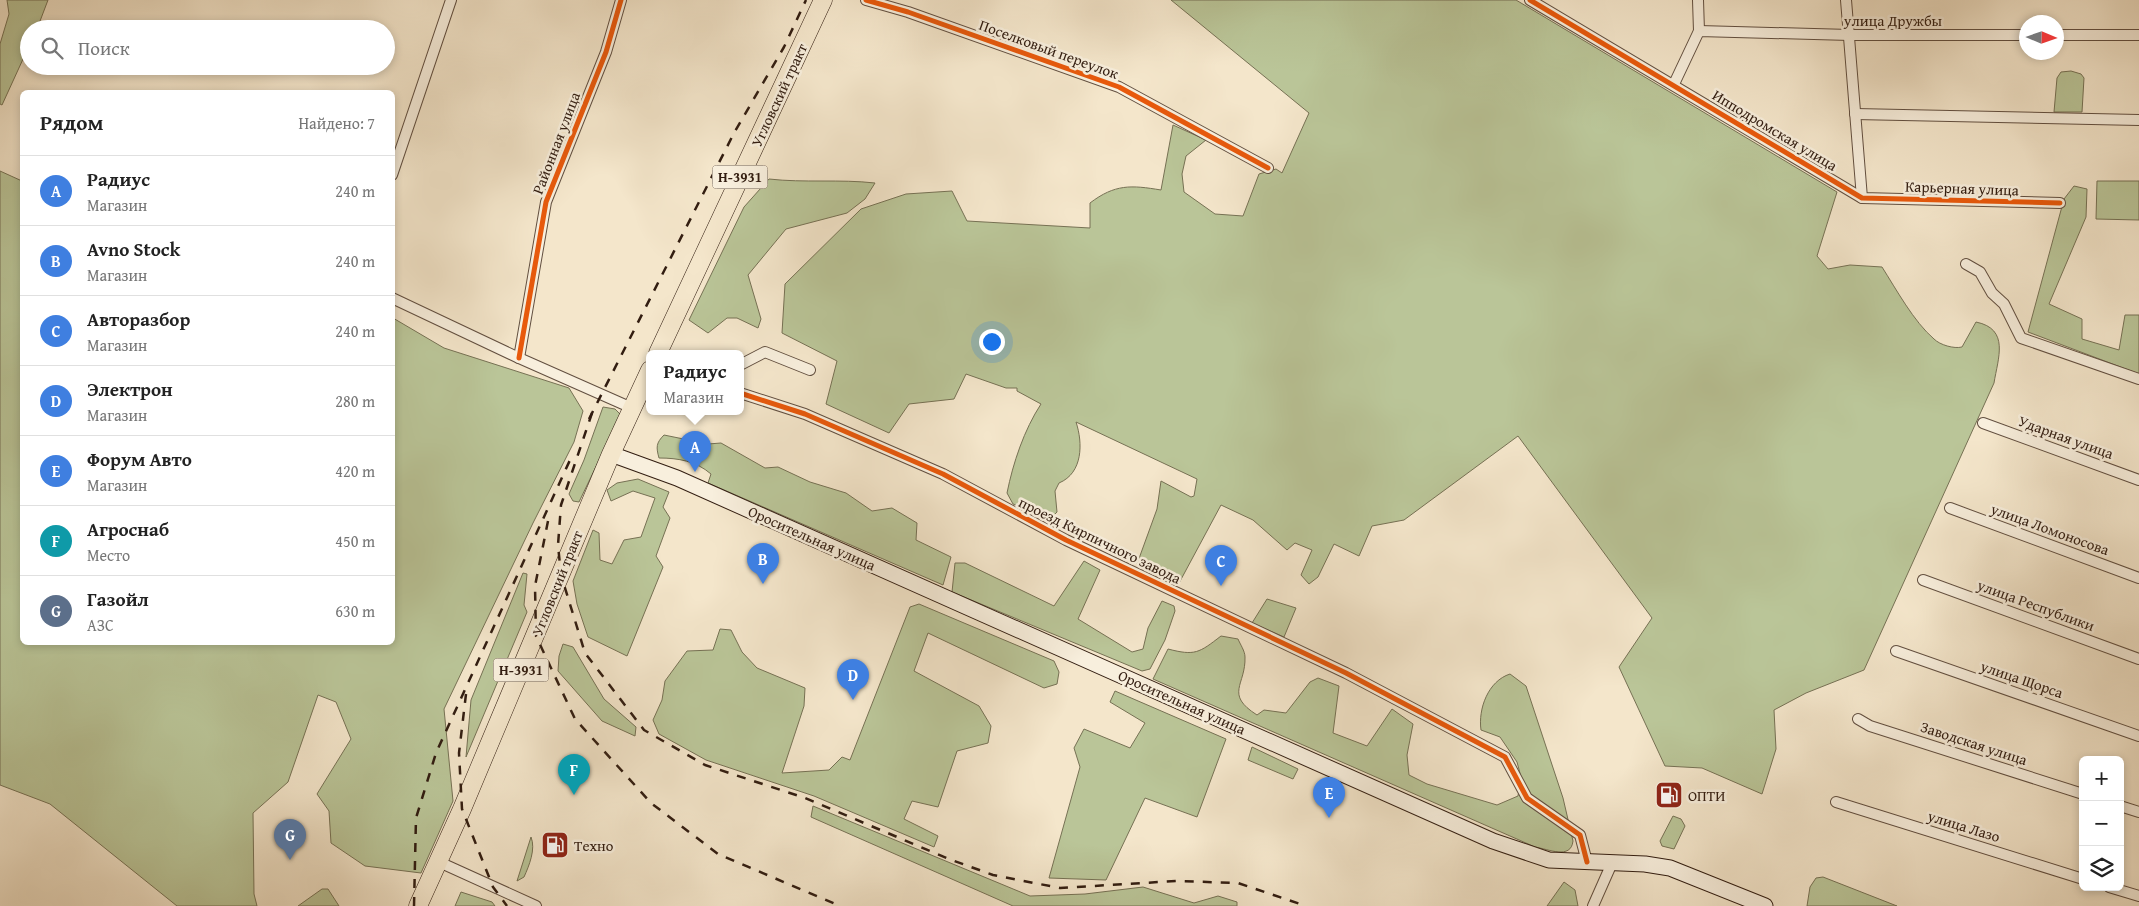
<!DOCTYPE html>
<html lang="ru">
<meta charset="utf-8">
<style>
body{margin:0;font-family:"Gentium Book Plus",serif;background:#f2f2f2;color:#222}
.controls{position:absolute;right:15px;bottom:15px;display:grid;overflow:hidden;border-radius:8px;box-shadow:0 2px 8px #0003}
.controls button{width:45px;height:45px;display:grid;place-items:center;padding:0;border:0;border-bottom:1px solid #e0e0e0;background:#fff;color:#222;font:25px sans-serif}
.compass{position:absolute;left:2019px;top:15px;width:45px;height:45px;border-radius:50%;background:#fff;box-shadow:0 2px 8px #0003;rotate:92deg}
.you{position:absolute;left:991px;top:341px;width:18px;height:18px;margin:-12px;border:4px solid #fff;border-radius:50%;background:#1a73e8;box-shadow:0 0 0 8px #1a73e833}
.badge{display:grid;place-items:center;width:32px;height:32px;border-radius:50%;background:#7c3aed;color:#fff;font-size:16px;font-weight:700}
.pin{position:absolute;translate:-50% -41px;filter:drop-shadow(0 1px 2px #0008)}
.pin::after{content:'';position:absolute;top:26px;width:18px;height:15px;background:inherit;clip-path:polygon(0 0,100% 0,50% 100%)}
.popup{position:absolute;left:646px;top:350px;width:98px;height:65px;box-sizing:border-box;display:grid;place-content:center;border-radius:8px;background:#fff;filter:drop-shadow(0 1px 4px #0005);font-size:16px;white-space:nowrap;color:#767676}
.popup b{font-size:19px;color:#222}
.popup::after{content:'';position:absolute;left:50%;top:100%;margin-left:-10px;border:10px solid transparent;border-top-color:#fff}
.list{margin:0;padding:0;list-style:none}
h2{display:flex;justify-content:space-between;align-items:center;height:65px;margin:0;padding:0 20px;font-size:21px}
h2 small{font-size:16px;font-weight:400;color:#767676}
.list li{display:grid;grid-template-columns:32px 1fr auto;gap:15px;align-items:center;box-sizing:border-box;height:70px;padding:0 20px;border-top:1px solid #e0e0e0}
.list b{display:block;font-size:19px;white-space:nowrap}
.list p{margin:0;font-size:16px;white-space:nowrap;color:#767676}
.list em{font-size:16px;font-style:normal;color:#767676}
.icon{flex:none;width:28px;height:28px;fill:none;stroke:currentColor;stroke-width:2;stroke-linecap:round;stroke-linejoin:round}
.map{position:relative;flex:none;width:2139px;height:906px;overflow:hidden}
.search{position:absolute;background:#fff;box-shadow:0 2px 8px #0003;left:20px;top:20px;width:375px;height:55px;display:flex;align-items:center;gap:12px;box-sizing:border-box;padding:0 18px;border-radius:28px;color:#767676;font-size:19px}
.panel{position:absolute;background:#fff;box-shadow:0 2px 8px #0003;left:20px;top:90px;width:375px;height:555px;border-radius:8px}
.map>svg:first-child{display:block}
.green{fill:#bac598;stroke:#767154}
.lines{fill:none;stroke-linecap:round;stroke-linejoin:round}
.minor-casing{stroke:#624f40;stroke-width:12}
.secondary-casing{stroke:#321d11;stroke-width:17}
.trunk-casing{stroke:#321d11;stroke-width:19}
.minor{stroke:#f8efdd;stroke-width:10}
.secondary{stroke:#f8efdd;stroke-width:15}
.trunk{stroke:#f4e6cb;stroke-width:18}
.rail{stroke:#321d11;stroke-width:2.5;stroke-dasharray:9 9;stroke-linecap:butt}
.cycleway-casing{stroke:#f8efdd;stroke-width:8}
.cycleway{stroke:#e8590c;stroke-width:5}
.labels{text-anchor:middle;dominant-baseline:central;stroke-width:5;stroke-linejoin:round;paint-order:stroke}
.shield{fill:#f8efdd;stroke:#6d5c4e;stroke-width:1}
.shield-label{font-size:14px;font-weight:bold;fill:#321d11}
.street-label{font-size:15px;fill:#321d11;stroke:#f8efdd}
.poi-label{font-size:15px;fill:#321d11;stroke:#f8efdd;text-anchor:start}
</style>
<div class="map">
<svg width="2139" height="906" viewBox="0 0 2139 906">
<rect width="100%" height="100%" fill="#f4e6cb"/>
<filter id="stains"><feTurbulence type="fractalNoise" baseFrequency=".004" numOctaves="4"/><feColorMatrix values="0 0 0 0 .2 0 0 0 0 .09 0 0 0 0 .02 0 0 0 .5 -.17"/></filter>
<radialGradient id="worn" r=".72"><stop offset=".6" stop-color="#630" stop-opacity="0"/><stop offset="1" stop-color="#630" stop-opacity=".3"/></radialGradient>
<g class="green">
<path d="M7,0H48L37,29H29V46L2,105L0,104V44L9,14Z"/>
<path d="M1171,0H1516L1837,192L1817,256L1828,269L1850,265L1882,267C1896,289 1914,322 1934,339C1940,345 1954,349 1962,347L1976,322C2010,329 1998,358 1994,383L1864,670L1806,693L1774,710L1776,749L1762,794L1702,768L1665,766L1619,667L1652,618L1518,436L1404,520L1372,526L1359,556L1334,544L1318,577L1309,584L1301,575L1312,550L1295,543L1287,550L1253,520L1221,505L1178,585L1137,564L1157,509L1161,481L1191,497L1194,496L1197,479L1076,422C1083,443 1083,473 1059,483L1055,491L1057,512L1050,519L1013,504L1007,493C1013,463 1024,430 1041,404L1017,391V388H1006L966,374L954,399L909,404L889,433L826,404L837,361L782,333L785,284L861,209L906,194L952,191L967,221L1090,228V203C1115,184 1131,185 1161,190L1173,125L1206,140L1186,156L1182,174L1184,192L1215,214L1243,216L1259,174L1276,169L1282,173L1309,113Z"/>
<path d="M2071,71L2081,74L2084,78L2082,112H2054L2057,78L2061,72Z"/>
<path d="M0,171L22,181V642H392L393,318L444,348L569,388L583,411L574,442L533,523L444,709L453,801L421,873L365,866L331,843L329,811L317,794L351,739L336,702L318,695L288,782L253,813L254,894L257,906H177L50,804L0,785Z"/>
<path d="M769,179C804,183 840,179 875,183L865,199L847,213L786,229L748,275L761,319L758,328L737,318H727L708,333L689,320L744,207Z"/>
<path d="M2097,181H2139V220L2096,219Z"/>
<path d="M2074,186L2087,189L2086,217L2049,304L2082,319V339L2119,350L2125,315H2139V374L2028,332L2064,199Z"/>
<path d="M603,407L615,409L624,418L602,454L579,502L573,501L569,494L584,460Z"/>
<path d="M664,435L708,444L721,443L765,468L778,467L810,482L846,493L872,511L892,508L917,523L916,540L951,557L943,585L708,483L711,474C696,461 678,458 659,458C656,447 656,443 664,435Z"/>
<path d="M638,479L669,492L663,507L670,518L656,556L663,567L627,656L588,637L577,604L573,581L593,530L599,533L600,560L612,564L624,540L641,537L655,498L633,491L611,501L607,490L617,483Z"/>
<path d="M1084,561L1100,570L1078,619L1132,652L1143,649L1148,628L1162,601L1174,606L1175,611L1165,640L1150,669L1142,671L952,592L955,563H965L1054,606Z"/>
<path d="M523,573L527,574L524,605L527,612L466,757L471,700Z"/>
<path d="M1267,599L1296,608L1284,637L1252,623Z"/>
<path d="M919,604L1054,661L1059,672L1057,684L1044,688L928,633L914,671L979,706L991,726L988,743L957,751L938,807L912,801L904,819L938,836L934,847L814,796L706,760L659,734L653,720L662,700L665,681L687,651L713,650L720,629L731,630L742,652L757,668L805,688L804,706L782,773L829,770L842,757L850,760L910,607Z"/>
<path d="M1221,636L1238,639C1240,644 1245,651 1245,657C1246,685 1224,694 1257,715L1264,710L1286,713L1310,682L1318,678L1339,686L1333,733L1367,746L1392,709L1413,724L1407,755L1409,775L1427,784L1497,805L1518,796L1521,777L1517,762L1500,737L1481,730C1478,709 1488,681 1510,674L1526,686L1563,798L1573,841C1571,860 1548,849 1535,847L1153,679L1168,649C1195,656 1199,653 1221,636Z"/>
<path d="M563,644L573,647L604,699L636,727L635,736L602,721L558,671L559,656Z"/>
<path d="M1115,691L1226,739L1197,817L1145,798L1106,880L1049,878L1080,767L1074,748L1084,729L1130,748L1145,723L1110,702Z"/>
<path d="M1252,747L1298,769L1293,779L1248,760Z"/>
<path d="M813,806L1030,896L1085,894L1143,887L1194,903L1218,896L1237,902V906H1013L811,817Z"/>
<path d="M1673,816L1681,819L1685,826L1674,849L1662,846L1660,841Z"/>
<path d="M531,837C536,849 529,866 524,877L517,881Z"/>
<path d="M1823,877L1897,906H1807L1810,887L1816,878Z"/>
<path d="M1564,882L1575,890L1578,906H1547Z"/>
<path d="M322,889H328L339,906H298Z"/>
<path d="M461,892L492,902L495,906H455Z"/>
</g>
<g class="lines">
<g class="minor-casing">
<g id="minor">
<path d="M866,0L908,12L1119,87L1268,168"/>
<path d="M1530,0L1862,198L2060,203"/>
<path d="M1698,0L1699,31"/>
<path d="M1846,0L1862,198"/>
<path d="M2056,35H2139"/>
<path d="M1674,84L1699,31L1850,35H2026"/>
<path d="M1855,114L2139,120"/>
<path d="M392,175L451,0"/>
<path d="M1966,264L1980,272L1992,293L2004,304L2021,338L2139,379"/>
<path d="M392,298L519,358L632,408"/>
<path d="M519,358L546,202L606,52L621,0"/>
<path d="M740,365L765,352L810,370"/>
<path d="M740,393L805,414L943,474L1066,540L1346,673L1505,757L1527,798L1580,835L1587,862"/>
<path d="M1983,423L2139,480"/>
<path d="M1950,508L2139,578"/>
<path d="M1923,580L2139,659"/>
<path d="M1896,651L2139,736"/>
<path d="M1858,719L1870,726L2083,794"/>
<path d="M1836,802L2083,879"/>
<path d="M2120,806L2139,812"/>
<path d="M439,862L536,906"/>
<path d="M2109,887L2139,896"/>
<path d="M1593,906L1612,863"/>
</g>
</g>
<g class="secondary-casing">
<path id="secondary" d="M611,454L677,478L1493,841L1549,860L1645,864L1670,868L1765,906"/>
</g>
<g class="trunk-casing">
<g id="trunk">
<path d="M658,353L823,0"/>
<path d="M418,906L462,809L611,454L650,370"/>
</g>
</g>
<use href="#minor" class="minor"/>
<use href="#secondary" class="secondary"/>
<use href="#trunk" class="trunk"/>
<g class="rail">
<path d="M592,413L561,505L558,545L561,575L585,653L644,730L705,765L805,798L949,859L993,875L1060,888L1176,881L1238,883L1306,906"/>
<path d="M589,419L734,133L784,47L806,0"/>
<path d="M548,521L535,586L536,636L575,719L651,803L718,854L840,906"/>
<path d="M466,694L459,753L462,809L493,887L507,906"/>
<path d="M414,906L416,818L436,753L570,460"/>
</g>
<g class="cycleway-casing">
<g id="cycleway">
<path d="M866,0L908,12L1119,87L1268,168"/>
<path d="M1530,0L1862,198L2060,203"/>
<path d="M519,358L546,202L606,52L621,0"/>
<path d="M740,393L805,414L943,474L1066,540L1346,673L1505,757L1527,798L1580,835L1587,862"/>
</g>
</g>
<use href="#cycleway" class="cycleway"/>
</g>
<defs>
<g id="fuel-square" transform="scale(1.4375)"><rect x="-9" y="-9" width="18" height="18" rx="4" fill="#8f2418" stroke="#f8efdd"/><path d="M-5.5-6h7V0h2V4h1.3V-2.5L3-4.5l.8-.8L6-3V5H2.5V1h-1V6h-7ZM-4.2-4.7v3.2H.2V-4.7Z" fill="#fff"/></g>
</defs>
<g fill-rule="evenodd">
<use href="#fuel-square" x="1669" y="795"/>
<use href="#fuel-square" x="555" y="845"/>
</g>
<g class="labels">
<g class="shield">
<rect x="712.5" y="165.5" width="55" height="23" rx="4"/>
<rect x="493.5" y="658.5" width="55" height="23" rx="4"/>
</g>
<g class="shield-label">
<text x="740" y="177">Н-3931</text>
<text x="521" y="670">Н-3931</text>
</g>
<g class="street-label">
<text x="1893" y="20">улица Дружбы</text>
<text transform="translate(1049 49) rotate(20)">Поселковый переулок</text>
<text transform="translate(779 95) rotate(-65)">Угловский тракт</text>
<text transform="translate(1775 130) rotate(31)">Ипподромская улица</text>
<text transform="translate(556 143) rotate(-69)">Районная улица</text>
<text transform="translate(1962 188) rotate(2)">Карьерная улица</text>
<text transform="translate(2066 437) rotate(20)">Ударная улица</text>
<text transform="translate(2050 529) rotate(20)">улица Ломоносова</text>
<text transform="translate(812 538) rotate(24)">Оросительная улица</text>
<text transform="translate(1100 540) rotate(26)">проезд Кирпичного завода</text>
<text transform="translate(557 583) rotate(-68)">Угловский тракт</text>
<text transform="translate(2036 605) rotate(20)">улица Республики</text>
<text transform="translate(2022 679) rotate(19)">улица Щорса</text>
<text transform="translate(1182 702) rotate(24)">Оросительная улица</text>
<text transform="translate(1974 743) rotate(18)">Заводская улица</text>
<text transform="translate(1964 826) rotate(17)">улица Лазо</text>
</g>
<g class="poi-label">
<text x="1688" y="795">ОПТИ</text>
<text x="574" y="845">Техно</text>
</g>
</g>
<rect width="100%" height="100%" filter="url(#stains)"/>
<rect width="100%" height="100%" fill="url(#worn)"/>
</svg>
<div class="controls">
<button>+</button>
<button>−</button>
<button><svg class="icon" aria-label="layers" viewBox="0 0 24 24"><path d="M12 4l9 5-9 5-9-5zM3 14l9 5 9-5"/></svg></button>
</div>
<svg class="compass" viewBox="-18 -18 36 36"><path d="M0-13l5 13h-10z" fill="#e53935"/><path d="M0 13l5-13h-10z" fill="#767676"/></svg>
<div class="you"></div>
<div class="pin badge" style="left:695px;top:472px;background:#3f7fe0">A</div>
<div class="popup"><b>Радиус</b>Магазин</div>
<div class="pin badge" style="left:763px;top:584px;background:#3f7fe0">B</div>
<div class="pin badge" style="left:1221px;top:586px;background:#3f7fe0">C</div>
<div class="pin badge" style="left:853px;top:700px;background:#3f7fe0">D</div>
<div class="pin badge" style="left:1329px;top:818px;background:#3f7fe0">E</div>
<div class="pin badge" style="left:574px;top:795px;background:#0f9aa8">F</div>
<div class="pin badge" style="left:290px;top:860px;background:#5c6f8a">G</div>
<div class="search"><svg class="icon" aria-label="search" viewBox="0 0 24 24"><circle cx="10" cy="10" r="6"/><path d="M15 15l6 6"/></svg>Поиск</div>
<section class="panel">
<h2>Рядом<small>Найдено: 7</small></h2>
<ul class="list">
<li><span class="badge" style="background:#3f7fe0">A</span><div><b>Радиус</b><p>Магазин</p></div><em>240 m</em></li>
<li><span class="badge" style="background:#3f7fe0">B</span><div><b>Avno Stoсk</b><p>Магазин</p></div><em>240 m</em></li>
<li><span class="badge" style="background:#3f7fe0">C</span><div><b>Авторазбор</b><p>Магазин</p></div><em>240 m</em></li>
<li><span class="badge" style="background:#3f7fe0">D</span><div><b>Электрон</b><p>Магазин</p></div><em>280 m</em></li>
<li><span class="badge" style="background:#3f7fe0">E</span><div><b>Форум Авто</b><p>Магазин</p></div><em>420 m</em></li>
<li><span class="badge" style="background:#0f9aa8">F</span><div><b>Агроснаб</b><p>Место</p></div><em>450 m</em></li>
<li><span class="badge" style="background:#5c6f8a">G</span><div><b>Газойл</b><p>АЗС</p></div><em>630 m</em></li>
</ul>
</section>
</div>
